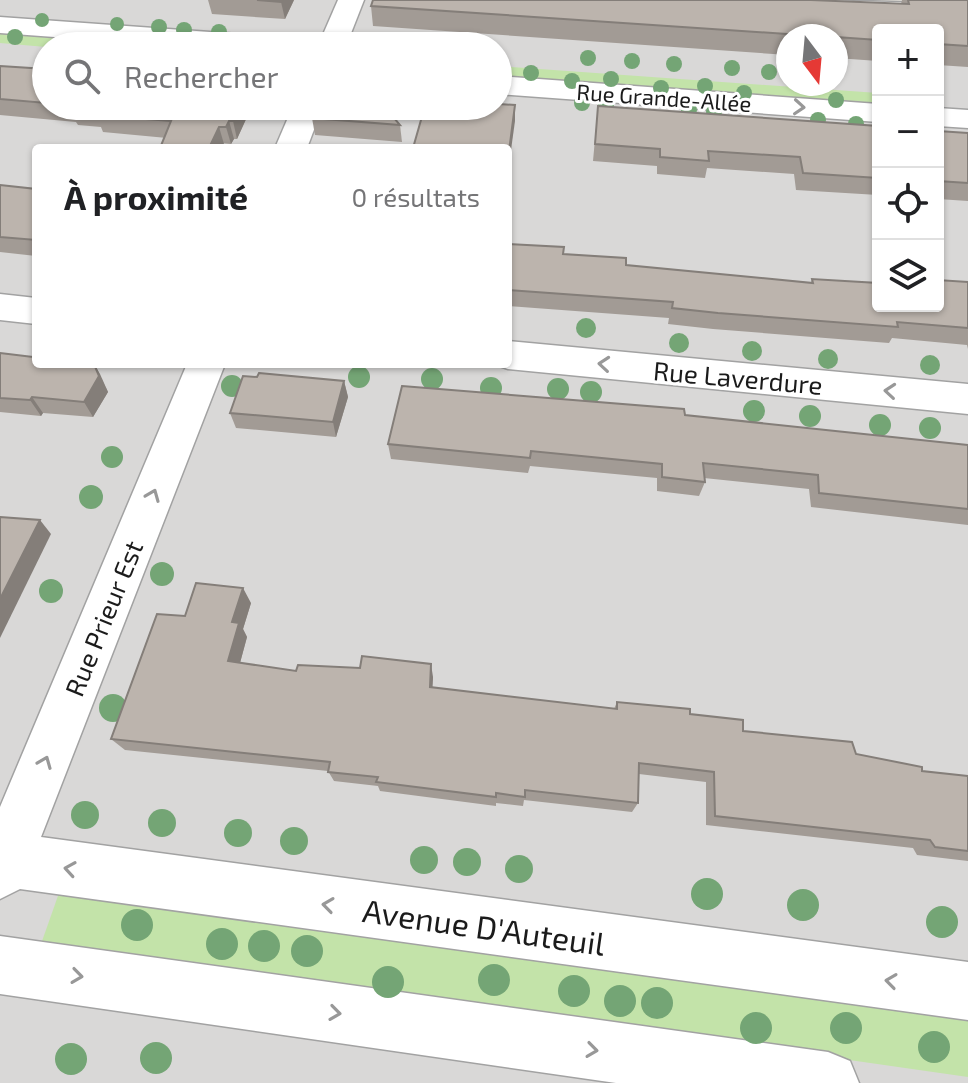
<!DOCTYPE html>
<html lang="fr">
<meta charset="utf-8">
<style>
body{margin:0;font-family:"Exo 2",sans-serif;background:#f2f2f2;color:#202124}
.controls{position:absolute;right:24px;top:24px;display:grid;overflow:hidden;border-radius:8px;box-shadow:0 2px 6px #0004}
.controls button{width:72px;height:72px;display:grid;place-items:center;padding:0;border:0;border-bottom:2px solid #e0e0e0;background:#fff;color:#202124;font:40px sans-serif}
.compass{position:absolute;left:776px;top:24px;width:72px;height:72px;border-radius:50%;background:#fff;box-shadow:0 2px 6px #0004;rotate:164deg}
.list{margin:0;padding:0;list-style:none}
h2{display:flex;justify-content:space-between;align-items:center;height:104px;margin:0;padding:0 32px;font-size:34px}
h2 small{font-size:26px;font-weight:400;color:#757577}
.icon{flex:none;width:44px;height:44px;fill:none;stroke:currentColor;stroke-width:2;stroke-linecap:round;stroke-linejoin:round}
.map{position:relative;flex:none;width:968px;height:1083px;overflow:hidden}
.search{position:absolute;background:#fff;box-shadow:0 2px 6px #0004;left:32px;top:32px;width:480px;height:88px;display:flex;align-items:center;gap:20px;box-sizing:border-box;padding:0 28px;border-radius:44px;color:#757577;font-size:30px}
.panel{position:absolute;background:#fff;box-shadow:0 2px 6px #0004;left:32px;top:144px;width:480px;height:224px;border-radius:8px}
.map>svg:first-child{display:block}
.residential{fill:#d9d8d7;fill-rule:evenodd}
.grass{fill:#c3e3a9}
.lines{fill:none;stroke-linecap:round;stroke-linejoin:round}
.service-casing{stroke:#a2a2a2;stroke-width:3}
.minor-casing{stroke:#a2a2a2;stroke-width:3}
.service{fill:#fff;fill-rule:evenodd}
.minor{fill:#fff;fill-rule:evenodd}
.tree{fill:#74a575}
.wall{fill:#a29b95}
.shaded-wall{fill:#847e79}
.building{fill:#bcb4ad;stroke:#847e79;stroke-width:2}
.oneway{stroke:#989898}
.labels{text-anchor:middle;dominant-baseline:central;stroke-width:6;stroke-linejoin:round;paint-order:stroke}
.far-street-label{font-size:22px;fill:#1b1b1b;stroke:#fff}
.street-label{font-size:26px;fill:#1b1b1b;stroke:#fff}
.near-street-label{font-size:32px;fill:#1b1b1b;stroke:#fff}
</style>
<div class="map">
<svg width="968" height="1083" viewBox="0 0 968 1083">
<rect width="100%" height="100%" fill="#ece8e0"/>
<path class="residential" d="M0,0H860L968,7V1083H0ZM878,30H938V306H878ZM788,36H836V84H788ZM46,46H498V106H46ZM36,148H508V364H36Z"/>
<g class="grass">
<path d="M0,31L209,46L46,47L0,43Z"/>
<path d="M498,66L878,93V107L498,79Z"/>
<path d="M59,893L968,1016V1077L41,944Z"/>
</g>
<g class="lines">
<g class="service-casing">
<path id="service" d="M815,0L968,4V12L822,4Z"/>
</g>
<g class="minor-casing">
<g id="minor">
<path d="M338,0H364L346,46H318Z"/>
<path d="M0,17L294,38L304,40L308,46H177L0,33Z"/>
<path d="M498,76L878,104V122L498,94Z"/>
<path d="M293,106H323L307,148H275Z"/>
<path d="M938,108L968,110V128L938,126Z"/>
<path d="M0,294L36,298V324L0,320Z"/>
<path d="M508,341L968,384V414L508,369L494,364H508Z"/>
<path d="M187,364H225L41,837L968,962V1020L20,889L0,899V807Z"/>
<path d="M0,936L828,1052L850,1061L859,1083H616L0,994Z"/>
</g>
</g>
<use href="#service" class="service"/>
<use href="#minor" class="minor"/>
</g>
<g class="tree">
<circle cx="42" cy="20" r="7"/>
<circle cx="117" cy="24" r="7"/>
<circle cx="159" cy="27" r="8"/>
<circle cx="184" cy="30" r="8"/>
<circle cx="219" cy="32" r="8"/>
<circle cx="15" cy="37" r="8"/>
<circle cx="588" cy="58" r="8"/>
<circle cx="632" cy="61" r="8"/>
<circle cx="674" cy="64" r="8"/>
<circle cx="732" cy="68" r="8"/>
<circle cx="769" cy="72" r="8"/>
<circle cx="531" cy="73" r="8"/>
<circle cx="611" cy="79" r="8"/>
<circle cx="572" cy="81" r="8"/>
<circle cx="705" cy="86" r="8"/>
<circle cx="661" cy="88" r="8"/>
<circle cx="744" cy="93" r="8"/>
<circle cx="836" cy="100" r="8"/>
<circle cx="582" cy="103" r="8"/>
<circle cx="606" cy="105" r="8"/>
<circle cx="689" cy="110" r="8"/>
<circle cx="714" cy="112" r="8"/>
<circle cx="818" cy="120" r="8"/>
<circle cx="856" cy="124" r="8"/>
<circle cx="586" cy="328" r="10"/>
<circle cx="679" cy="343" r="10"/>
<circle cx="752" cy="351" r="10"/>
<circle cx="828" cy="359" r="10"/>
<circle cx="930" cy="365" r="10"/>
<circle cx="359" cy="377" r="11"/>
<circle cx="432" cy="379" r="11"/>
<circle cx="232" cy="386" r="11"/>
<circle cx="491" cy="388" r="11"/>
<circle cx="558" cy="389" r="11"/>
<circle cx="591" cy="392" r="11"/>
<circle cx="754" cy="411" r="11"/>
<circle cx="810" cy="416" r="11"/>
<circle cx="880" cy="425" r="11"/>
<circle cx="930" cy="428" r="11"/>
<circle cx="112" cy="457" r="11"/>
<circle cx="91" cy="497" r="12"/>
<circle cx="162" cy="574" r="12"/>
<circle cx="51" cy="591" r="12"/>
<circle cx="113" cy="708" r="14"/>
<circle cx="85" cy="815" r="14"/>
<circle cx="162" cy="823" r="14"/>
<circle cx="238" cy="833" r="14"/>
<circle cx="294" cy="841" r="14"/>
<circle cx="424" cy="860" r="14"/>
<circle cx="467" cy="862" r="14"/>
<circle cx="519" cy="869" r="14"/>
<circle cx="707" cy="894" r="16"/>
<circle cx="803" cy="905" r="16"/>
<circle cx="942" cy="922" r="16"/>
<circle cx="137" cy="925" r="16"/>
<circle cx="222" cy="944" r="16"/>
<circle cx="264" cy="946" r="16"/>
<circle cx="307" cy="951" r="16"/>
<circle cx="494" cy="980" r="16"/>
<circle cx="388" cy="982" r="16"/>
<circle cx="574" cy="991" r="16"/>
<circle cx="620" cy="1001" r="16"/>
<circle cx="657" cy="1003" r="16"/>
<circle cx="756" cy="1028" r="16"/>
<circle cx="846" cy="1028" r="16"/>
<circle cx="934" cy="1047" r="16"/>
<circle cx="156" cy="1058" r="16"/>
<circle cx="71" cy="1059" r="16"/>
</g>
<g class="wall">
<path d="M208,0H294L285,19L212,14Z"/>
<path d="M902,0H968V67L938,65V30H878V61L836,58V36H788V55L373,26L371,6L901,4Z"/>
<path d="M0,66L46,69V106H252L237,139H234L231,144L103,132L101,127L78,125L76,122L0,115Z"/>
<path d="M598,106L878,126V195L796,190L794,174L707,168L705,178L657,174V166L593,161Z"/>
<path d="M312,118L400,125L402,142L315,135Z"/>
<path d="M938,131L968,133V201L938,199Z"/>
<path d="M0,185L36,189V256L0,252Z"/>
<path d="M508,244L626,265L811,283L812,279L878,306L968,282V349L967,345L892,338L889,343L713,329L668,324L669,318L508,306Z"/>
<path d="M0,353L94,364L108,392L93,417L43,413L41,416L0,412Z"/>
<path d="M344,381L348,397L336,437L236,428L230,413Z"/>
<path d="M685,415L968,445V525L811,507L809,489L704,478L705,482L699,496L657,491V478L530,466L528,473L391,459L388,444Z"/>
<path d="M251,603L243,629L247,637L240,663L296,671L433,677L432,687L614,709L617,702L690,714L743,731L856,754L922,771L968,776V861L917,855L913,848L706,825V782L639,774L638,803L632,812L524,800L523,806L496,803V806L380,791L378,786L334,781L328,771L125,750L111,739L185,616Z"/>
</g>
<g class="shaded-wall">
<path d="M282,0H294L285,19L281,2Z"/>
<path d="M515,105V121L508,172V161Z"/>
<path d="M240,106H252L237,139L233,121Z"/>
<path d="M229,121L234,139L231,144L226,127Z"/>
<path d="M219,127L224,144L222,148H209Z"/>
<path d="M94,364L100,374L108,392L93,417L84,402Z"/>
<path d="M344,381L348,397L336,437L333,422Z"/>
<path d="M32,397L43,413L41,416L30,400Z"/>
<path d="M40,520L51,534L0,638V599Z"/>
<path d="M243,588L251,603L243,629L247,637L237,674L228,661L232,622Z"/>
<path d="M431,664L433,677L432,699L430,687Z"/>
</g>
<g class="building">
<path d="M257,0H282L281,2Z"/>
<path d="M373,0H811L909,4L908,0H968V46L938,44V30H878V40L836,37V36H816L371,6Z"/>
<path d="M0,66L46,69V103L0,99Z"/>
<path d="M498,104L515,105L508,159V148H413L425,106H498Z"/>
<path d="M71,106H240L233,121H229L226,127H219L209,148H160L171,121L96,115L98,110L70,108Z"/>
<path d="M317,106H384L400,125L312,118Z"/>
<path d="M598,106L878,126V178L803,173L800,157L708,151L709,161L660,157V149L595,144Z"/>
<path d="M938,131L968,133V183L938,181Z"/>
<path d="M0,185L36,189V240L0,237Z"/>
<path d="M508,244L564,247L563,254L626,258V265L813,283L812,279L878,283V306H938V280L968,282V328L897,322L898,327L718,313L672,308L673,302L508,290Z"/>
<path d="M0,353L33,357L36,356V364H94L99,376L84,402L32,397L30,400L0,398Z"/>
<path d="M259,373L344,381L333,422L230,413L243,376L257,377Z"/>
<path d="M402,386L684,409L685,415L968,445V509L819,493L818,475L703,463L705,482L662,477V464L531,451L530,458L388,444Z"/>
<path d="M0,517L40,520L0,599Z"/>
<path d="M196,583L243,588L232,622L239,623L228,661L296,671L298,665L360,668L362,656L431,664L430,687L617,709V702L690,709V714L743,720V731L852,742L856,754L922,767V771L968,776V851L935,847L930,840L715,816L714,772L639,763L638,803L525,790V797L496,793V797L376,782L378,777L328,772L330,762L111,739L157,614L185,616Z"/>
</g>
<defs><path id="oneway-chevron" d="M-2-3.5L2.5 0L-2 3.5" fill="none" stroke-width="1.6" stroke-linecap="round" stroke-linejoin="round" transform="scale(2)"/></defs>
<g class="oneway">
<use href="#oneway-chevron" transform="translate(799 107) rotate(4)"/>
<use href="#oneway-chevron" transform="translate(604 364) rotate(-175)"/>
<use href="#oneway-chevron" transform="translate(890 391) rotate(-175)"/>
<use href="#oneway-chevron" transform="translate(153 495) rotate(-68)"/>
<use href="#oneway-chevron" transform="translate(45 762) rotate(-68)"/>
<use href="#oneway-chevron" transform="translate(70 869) rotate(-171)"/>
<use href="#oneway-chevron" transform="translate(328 905) rotate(-172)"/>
<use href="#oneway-chevron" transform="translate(77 976) rotate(8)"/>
<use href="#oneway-chevron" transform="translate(891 981) rotate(-172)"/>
<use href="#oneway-chevron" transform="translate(335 1013) rotate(8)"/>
<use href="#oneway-chevron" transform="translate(592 1050) rotate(8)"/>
</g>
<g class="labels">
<g class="far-street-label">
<text transform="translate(664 97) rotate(4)">Rue Grande-Allée</text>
</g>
<g class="street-label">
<text transform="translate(738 377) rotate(5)">Rue Laverdure</text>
<text transform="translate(103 618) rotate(-68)">Rue Prieur Est</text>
</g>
<g class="near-street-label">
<text transform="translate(484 926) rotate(8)">Avenue D'Auteuil</text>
</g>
</g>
</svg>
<div class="controls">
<button>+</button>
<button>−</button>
<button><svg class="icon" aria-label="locate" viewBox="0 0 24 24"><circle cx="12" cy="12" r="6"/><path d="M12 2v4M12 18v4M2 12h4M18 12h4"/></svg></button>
<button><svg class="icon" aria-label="layers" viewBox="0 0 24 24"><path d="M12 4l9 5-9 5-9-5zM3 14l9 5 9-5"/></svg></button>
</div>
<svg class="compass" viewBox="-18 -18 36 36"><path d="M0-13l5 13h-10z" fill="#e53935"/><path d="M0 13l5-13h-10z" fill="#757577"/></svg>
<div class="search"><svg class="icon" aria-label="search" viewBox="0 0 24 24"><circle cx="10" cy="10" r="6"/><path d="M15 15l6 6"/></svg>Rechercher</div>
<section class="panel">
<h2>À proximité<small>0 résultats</small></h2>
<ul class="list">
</ul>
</section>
</div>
